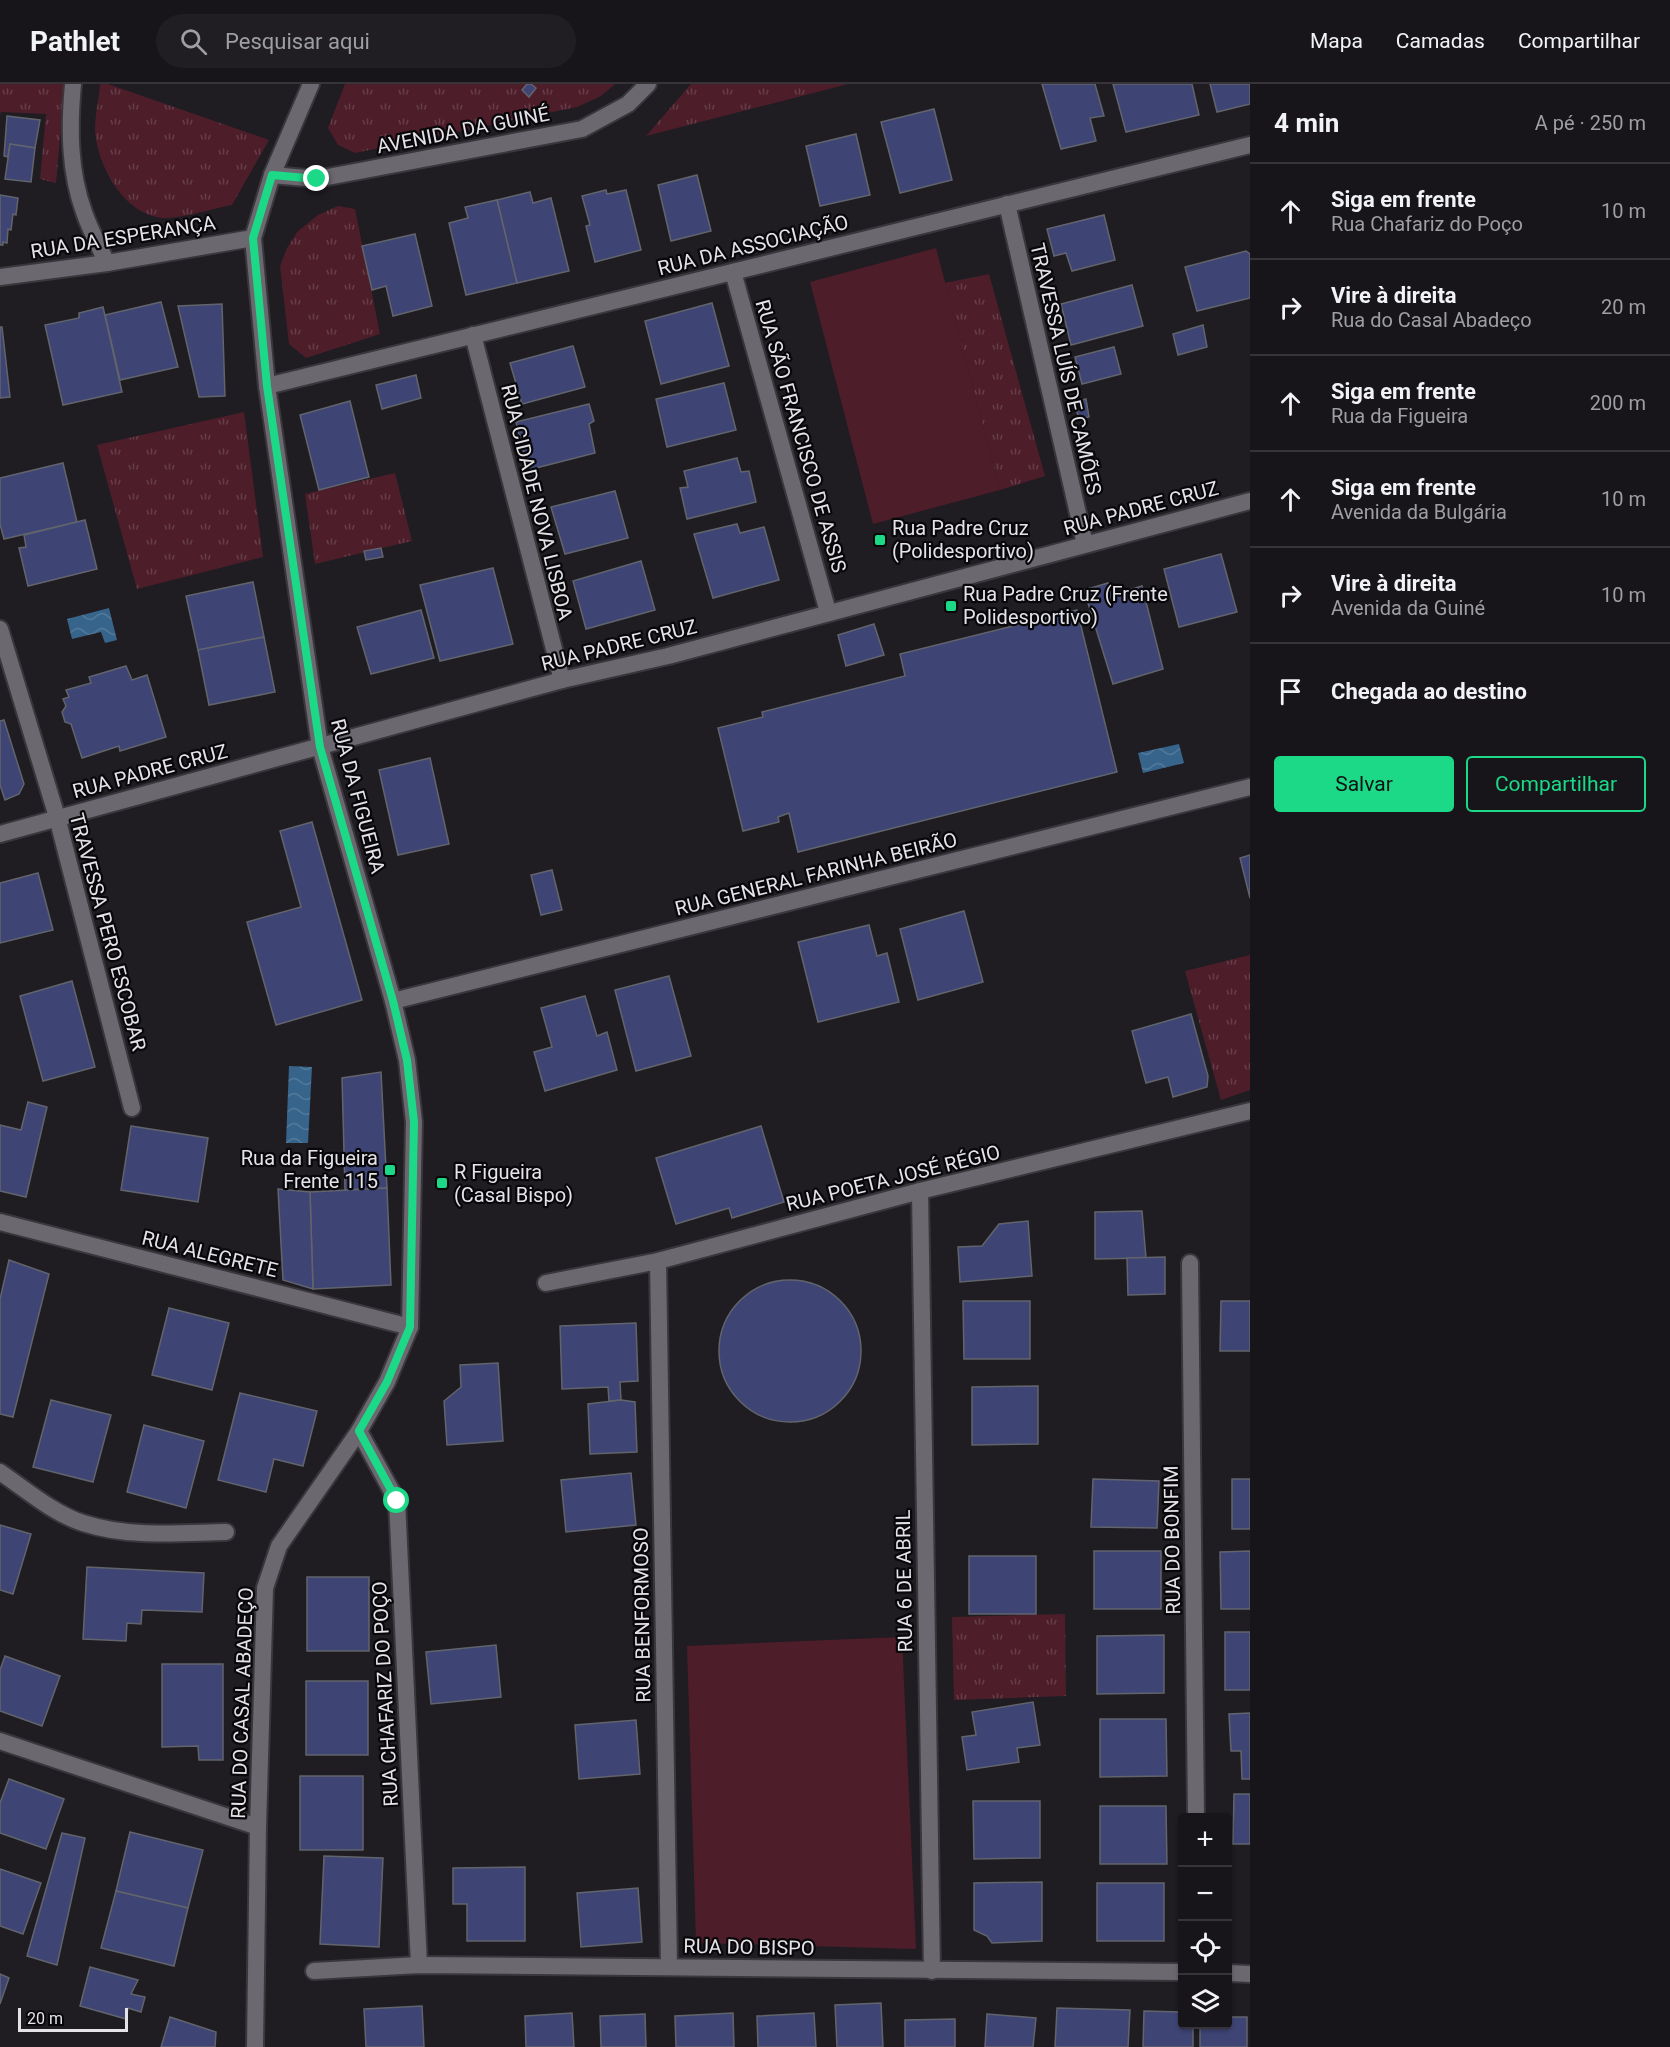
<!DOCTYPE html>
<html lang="pt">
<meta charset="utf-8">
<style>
body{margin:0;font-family:Roboto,sans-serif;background:#201e23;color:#f1f3f6}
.controls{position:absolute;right:18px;bottom:18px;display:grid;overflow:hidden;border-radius:6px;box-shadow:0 2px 4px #0004}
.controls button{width:54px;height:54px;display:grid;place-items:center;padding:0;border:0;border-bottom:2px solid #363439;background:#17151a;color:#f1f3f6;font:30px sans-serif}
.scale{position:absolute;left:18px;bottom:15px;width:110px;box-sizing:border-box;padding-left:6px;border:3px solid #e5e3e8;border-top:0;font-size:16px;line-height:21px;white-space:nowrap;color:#e5e3e8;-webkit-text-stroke:4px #08070a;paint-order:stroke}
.stop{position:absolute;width:18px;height:18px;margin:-14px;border:4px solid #1cd988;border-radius:50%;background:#fff}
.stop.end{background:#1cd988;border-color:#fff;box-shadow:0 2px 6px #0008}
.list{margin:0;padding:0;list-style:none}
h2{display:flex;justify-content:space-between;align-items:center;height:78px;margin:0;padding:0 24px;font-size:26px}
h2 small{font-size:20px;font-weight:400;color:#9e9fa2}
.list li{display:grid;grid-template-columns:39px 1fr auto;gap:18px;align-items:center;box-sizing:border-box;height:96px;padding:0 24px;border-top:2px solid #363439}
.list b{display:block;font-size:22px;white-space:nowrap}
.list p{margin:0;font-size:20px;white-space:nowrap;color:#9e9fa2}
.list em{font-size:20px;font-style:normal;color:#9e9fa2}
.actions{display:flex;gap:12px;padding:18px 24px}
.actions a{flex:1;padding:14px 0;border:2px solid #1cd988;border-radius:6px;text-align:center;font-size:21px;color:#1cd988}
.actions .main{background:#1cd988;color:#111}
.icon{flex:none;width:33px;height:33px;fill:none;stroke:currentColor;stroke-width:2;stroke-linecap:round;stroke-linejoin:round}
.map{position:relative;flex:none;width:1250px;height:1963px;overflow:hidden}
header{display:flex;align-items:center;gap:36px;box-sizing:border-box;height:84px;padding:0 30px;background:#17151a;border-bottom:2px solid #363439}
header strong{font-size:28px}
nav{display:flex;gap:33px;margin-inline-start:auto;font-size:21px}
.search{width:420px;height:54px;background:#201e23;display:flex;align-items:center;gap:15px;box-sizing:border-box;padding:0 21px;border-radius:33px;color:#9e9fa2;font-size:22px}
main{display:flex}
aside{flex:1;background:#17151a}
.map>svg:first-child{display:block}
.grass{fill:url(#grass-tufts)}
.park{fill:#4d1d2a}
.water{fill:url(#water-waves)}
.building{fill:#3e4575;stroke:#62646c;stroke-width:1.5}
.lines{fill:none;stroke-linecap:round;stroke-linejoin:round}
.minor-casing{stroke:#39373c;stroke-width:20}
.tertiary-casing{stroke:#39373c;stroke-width:20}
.minor{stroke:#6b6870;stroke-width:16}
.tertiary{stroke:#6b6870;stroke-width:16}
.route{stroke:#1cd988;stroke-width:8}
.poi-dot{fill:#1cd988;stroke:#08070a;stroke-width:2}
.labels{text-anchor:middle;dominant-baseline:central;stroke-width:4.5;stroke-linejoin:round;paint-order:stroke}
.street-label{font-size:20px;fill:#e5e3e8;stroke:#08070a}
.poi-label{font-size:20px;fill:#e5e3e8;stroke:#08070a;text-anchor:start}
</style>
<header>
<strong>Pathlet</strong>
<div class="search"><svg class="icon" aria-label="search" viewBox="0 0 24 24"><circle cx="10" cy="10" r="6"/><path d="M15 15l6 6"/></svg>Pesquisar aqui</div>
<nav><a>Mapa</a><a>Camadas</a><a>Compartilhar</a></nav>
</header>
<main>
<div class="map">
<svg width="1250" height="1963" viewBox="0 0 1250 1963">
<defs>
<pattern id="grass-tufts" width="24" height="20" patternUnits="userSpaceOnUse" patternTransform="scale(1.5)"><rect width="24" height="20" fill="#4d1d2a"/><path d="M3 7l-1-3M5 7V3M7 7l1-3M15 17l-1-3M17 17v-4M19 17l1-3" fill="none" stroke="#663e49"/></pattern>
<pattern id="water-waves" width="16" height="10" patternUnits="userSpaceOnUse" patternTransform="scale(1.5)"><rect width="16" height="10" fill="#36648b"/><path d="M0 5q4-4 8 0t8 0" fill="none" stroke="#537a9b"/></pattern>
</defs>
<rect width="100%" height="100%" fill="#1f1c22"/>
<g class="grass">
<path d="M0,0H65L56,99L40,95L46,30L1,28L0,32Z"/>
<path d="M100,0H108L269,56L232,121C215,124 180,135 164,134C125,132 97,82 95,46C95,31 99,15 100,0Z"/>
<path d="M345,0H615L601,12L577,23L355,69L338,61L328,44Z"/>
<path d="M691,0H848L646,52Z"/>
<path d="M338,122L355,125L380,250L306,274L289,260L280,182L287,164L297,148L318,131Z"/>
<path d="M989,190L1045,392L1000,406L945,199Z"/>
<path d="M244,328L263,473L137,505L97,361Z"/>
<path d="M395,389L412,457L315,480L305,410Z"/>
<path d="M1250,871V1006L1221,1016L1185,887Z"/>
<path d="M1065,1530L1066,1612L954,1616L952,1533Z"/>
</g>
<g class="park">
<path d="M936,164L1000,406L873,440L810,198Z"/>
<path d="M902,1553L916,1865L696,1859L687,1562Z"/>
</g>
<g class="water">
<path d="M109,524L117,556L105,559L101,548L72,555L67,535Z"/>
<path d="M1179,660L1184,679L1143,689L1138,669Z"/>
<path d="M289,982L312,983L308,1059H286Z"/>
</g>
<g class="building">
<path d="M527,0H531L536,4L529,13L522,6Z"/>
<path d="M1042,0H1095L1104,32L1090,34L1096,57L1061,65Z"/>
<path d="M1113,0H1192L1199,31L1126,48Z"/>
<path d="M1210,0H1250V20L1217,28Z"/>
<path d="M934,25L952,96L900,109L881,38Z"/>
<path d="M7,32L40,36L35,64L10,60L8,73L4,72Z"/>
<path d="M856,50L870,111L820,122L806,62Z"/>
<path d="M10,60L35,64L31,98L5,95Z"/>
<path d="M697,91L711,147L671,157L658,101Z"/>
<path d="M606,106L607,110L626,106L641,166L595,178L586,142L590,141L582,112Z"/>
<path d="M530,108L533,119L551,114L569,187L517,199L497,116Z"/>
<path d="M0,111L18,114L16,131L13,130L11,146L8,145L7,159L3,158V161H0Z"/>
<path d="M497,116L517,199L466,211L449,139L468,134L465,123Z"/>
<path d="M1104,131L1115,176L1072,187L1066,169L1054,172L1047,145Z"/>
<path d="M415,150L432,222L393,232L386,202L372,206L362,162Z"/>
<path d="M1246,167L1250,170V214L1197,227L1185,183Z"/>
<path d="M1132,201L1143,242L1071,261L1061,220Z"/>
<path d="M161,218L178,283L120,296L105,231Z"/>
<path d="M712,219L729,282L661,300L645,237Z"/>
<path d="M222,220L225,312L199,313L178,222Z"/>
<path d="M103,223L122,308L63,321L45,241L79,234V229Z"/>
<path d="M1203,241L1207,263L1178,271L1173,250Z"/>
<path d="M0,243H2L10,313L0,314Z"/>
<path d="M573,262L585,303L522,320L510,279Z"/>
<path d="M1114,263L1121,290L1082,300L1075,273Z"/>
<path d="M416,291L421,314L382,325L376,301Z"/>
<path d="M724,299L736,346L667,363L656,315Z"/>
<path d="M1086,315L1089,333L1079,335L1074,318Z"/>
<path d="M350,317L369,393L319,406L300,331Z"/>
<path d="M589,320L594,337L589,340L595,369L528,386L516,338Z"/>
<path d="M737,374L741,388L749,387L756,418L687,435L680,404L688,403L684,387Z"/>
<path d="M63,379L77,438L4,455L0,440V394Z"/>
<path d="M615,407L628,454L565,470L551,423Z"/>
<path d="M85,436L97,485L28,502L19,464L26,463L24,451Z"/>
<path d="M737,440L740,449L764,443L779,496L713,514L694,450Z"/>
<path d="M381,464L383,473L366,476L364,467Z"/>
<path d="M1221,470L1237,528L1179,543L1164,485Z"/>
<path d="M641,477L655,526L586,545L573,497Z"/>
<path d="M493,484L513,560L440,577L420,501Z"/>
<path d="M253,498L264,553L198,566L186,512Z"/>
<path d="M1108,499L1112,511L1142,502L1163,585L1113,600L1084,506Z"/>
<path d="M421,526L434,574L371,590L357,543Z"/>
<path d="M1077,526L1117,688L798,768L789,729L778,733L779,738L743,747L718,644L763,633L762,628L905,592L900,570Z"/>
<path d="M874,540L884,571L846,582L838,551Z"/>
<path d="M264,553L275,608L209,621L198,566Z"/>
<path d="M126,582L132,596L147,591L166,653L120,667L119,662L82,674L71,640L65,638L62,628L66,622L63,615L69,613L66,606L91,599L89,593Z"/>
<path d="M4,636L24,700L19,710L5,716L0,701V637Z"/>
<path d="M430,674L449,760L398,771L379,686Z"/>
<path d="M312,738L362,916L276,941L247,838L301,823L280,747Z"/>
<path d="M1250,771V814L1240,774Z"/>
<path d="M552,786L562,826L541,831L531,791Z"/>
<path d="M38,789L53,846L0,859V799Z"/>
<path d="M964,827L983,898L918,916L900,845Z"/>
<path d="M869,841L877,872L887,869L899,918L818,938L798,858Z"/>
<path d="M669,892L691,972L636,987L615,906Z"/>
<path d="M72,897L95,983L43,997L20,912Z"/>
<path d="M585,912L597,952L607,948L617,986L545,1007L534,968L552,963L541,924Z"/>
<path d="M1191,930L1208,992L1207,1003L1173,1013L1168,993L1146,999L1132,947Z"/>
<path d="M381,988L387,1104L345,1106L342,994Z"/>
<path d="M28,1018L47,1023L26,1113L0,1107V1041L21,1046Z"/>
<path d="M131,1042L208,1054L198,1118L121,1106Z"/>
<path d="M761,1042L784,1118L732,1134L729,1124L676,1140L656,1074Z"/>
<path d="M387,1104L391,1201L313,1205L310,1108Z"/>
<path d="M278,1105L310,1108L313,1205L283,1196Z"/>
<path d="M1142,1127L1146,1174L1095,1175V1128Z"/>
<path d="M1028,1137L1032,1192L960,1198L958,1163L982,1162L999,1140Z"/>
<path d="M1165,1173V1210L1128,1211L1127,1174Z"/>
<path d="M9,1176L49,1190L13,1333L0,1330V1215Z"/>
<circle cx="790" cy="1267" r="71"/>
<path d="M963,1217H1030V1275H964Z"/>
<path d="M1221,1217H1250V1267H1220Z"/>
<path d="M169,1224L229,1239L212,1306L152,1291Z"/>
<path d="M636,1239L638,1297L620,1298L621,1316L609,1317L608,1303L562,1305L560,1242Z"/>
<path d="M498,1279L503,1357L447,1361L444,1317L461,1303L460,1281Z"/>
<path d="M1038,1302V1360L972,1361V1303Z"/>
<path d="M240,1309L317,1327L303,1382L274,1375L266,1408L218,1396Z"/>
<path d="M51,1316L111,1331L93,1398L33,1383Z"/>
<path d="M621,1316L635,1318L637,1368L590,1370L588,1320Z"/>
<path d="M144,1341L204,1357L186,1424L127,1408Z"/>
<path d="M631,1389L636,1441L566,1448L561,1396Z"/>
<path d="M1093,1395L1159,1397L1157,1444L1091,1443Z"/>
<rect x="1232" y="1395" width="18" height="50"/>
<path d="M0,1441L31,1450L13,1510L0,1506Z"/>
<rect x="1094" y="1467" width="67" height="58"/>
<path d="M1250,1467V1525H1221L1220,1468Z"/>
<rect x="969" y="1472" width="67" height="58"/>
<path d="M87,1483L204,1489L202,1528L142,1526L141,1540L127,1539L126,1557L83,1555Z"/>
<rect x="307" y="1493" width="62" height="74"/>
<rect x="1225" y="1548" width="25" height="58"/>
<path d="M1164,1551V1609L1097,1610V1552Z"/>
<path d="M496,1561L501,1613L431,1620L426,1568Z"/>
<path d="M5,1572L60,1592L42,1642L0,1627V1586Z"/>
<path d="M162,1580H223V1676H199L198,1662L162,1663Z"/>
<rect x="306" y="1597" width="62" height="74"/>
<path d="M1033,1618L1040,1661L1017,1664L1019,1678L967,1686L962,1653L976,1651L972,1628Z"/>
<path d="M1250,1629V1695H1242L1241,1667H1231L1229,1630Z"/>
<path d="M1100,1635H1166L1167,1692L1100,1693Z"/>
<path d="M636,1636L640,1690L579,1695L575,1641Z"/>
<rect x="300" y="1692" width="63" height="74"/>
<path d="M9,1695L64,1715L46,1765L0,1749V1719Z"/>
<path d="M1234,1710H1250V1760H1233Z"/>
<path d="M973,1717H1040V1774L974,1775Z"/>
<path d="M1100,1722H1166L1167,1780H1100Z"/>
<path d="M130,1748L203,1766L188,1824L116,1807Z"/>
<path d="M62,1749L85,1754L57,1881L27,1872Z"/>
<path d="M324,1772L383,1774L379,1863L320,1860Z"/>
<path d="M525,1783V1857H467V1820H453V1784Z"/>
<path d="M0,1785L41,1799L23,1850L0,1842Z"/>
<path d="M1042,1798V1857L992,1859L987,1852L974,1846V1799Z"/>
<rect x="1097" y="1799" width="67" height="58"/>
<path d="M638,1804L642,1858L581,1863L577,1809Z"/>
<path d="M116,1807L188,1824L174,1882L101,1864Z"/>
<path d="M90,1883L138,1896L131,1910L145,1913L141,1928L128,1924L126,1935L80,1922Z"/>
<path d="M0,1890L9,1894L0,1920Z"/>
<path d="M881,1919L883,1963H837L835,1921Z"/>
<path d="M422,1922L424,1963H366L364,1925Z"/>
<path d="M1057,1924L1130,1926L1128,1963H1055Z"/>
<path d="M1144,1927L1182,1928V1940H1193V1963H1143Z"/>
<path d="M572,1929L574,1963H526L525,1932Z"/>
<path d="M733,1929L734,1963H676L675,1932Z"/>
<path d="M814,1929L816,1963H758L757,1932Z"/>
<path d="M645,1930L646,1963H601L600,1932Z"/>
<path d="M987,1930L1036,1934L1033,1963H985Z"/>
<path d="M170,1933L216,1948L215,1963H161Z"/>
<path d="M1228,1933H1247V1963H1200V1940H1228Z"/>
<path d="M955,1935V1963H905V1936Z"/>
</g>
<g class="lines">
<g class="minor-casing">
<g id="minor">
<path d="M73,0C69,43 69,87 84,128C90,146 99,162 107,179"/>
<path d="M311,0L272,91L253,154L267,302L320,663"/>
<path d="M272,91L317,95L582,45L628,20L648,0"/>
<path d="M1007,120L1085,460"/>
<path d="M733,188L828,528"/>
<path d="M0,193L107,179L253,154"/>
<path d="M473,251L562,596"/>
<path d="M267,302L1250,61"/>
<path d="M0,545L57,733L132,1024"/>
<path d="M393,917L1250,703"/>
<path d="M920,1107L932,1887"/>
<path d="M0,1138L410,1243"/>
<path d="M658,1177L669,1883"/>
<path d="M1190,1179L1196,1734"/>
<path d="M546,1199L658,1177L920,1107L1250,1027"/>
<path d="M359,1347L397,1417L419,1881"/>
<path d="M0,1388C25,1405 54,1430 83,1439C129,1454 178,1449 226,1448"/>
<path d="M0,1657L258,1743"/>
<path d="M314,1887L419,1881L1182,1888"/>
<path d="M1228,1889L1250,1890"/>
</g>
</g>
<g class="tertiary-casing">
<g id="tertiary">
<path d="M0,750L562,596L668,572L1250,417"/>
<path d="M255,1963L258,1743L265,1504L279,1462L359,1347L387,1298L410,1243L414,1038L407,976L393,917L320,663"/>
</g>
</g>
<use href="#minor" class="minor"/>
<use href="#tertiary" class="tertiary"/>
</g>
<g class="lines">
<path class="route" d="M317,95L272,91L253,154L267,302L320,663L393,917L407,976L414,1038L410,1243L387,1298L359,1347L397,1417"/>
</g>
<g class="poi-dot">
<rect x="874" y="450" width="12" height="12" rx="3"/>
<rect x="945" y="516" width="12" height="12" rx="3"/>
<rect x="384" y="1080" width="12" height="12" rx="3"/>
<rect x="436" y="1093" width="12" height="12" rx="3"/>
</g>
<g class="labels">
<g class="street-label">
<text transform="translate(463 46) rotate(-11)">AVENIDA DA GUINÉ</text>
<text transform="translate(123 153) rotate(-9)">RUA DA ESPERANÇA</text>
<text transform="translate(753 161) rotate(-14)">RUA DA ASSOCIAÇÃO</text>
<text transform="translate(1066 285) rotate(77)">TRAVESSA LUÍS DE CAMÕES</text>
<text transform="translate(801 352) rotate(74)">RUA SÃO FRANCISCO DE ASSIS</text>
<text transform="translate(537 418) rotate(76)">RUA CIDADE NOVA LISBOA</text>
<text transform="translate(1141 424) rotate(-15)">RUA PADRE CRUZ</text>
<text transform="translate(619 561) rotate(-14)">RUA PADRE CRUZ</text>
<text transform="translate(150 687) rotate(-15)">RUA PADRE CRUZ</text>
<text transform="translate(358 712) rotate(75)">RUA DA FIGUEIRA</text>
<text transform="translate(816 790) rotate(-14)">RUA GENERAL FARINHA BEIRÃO</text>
<text transform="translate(108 848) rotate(75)">TRAVESSA PERO ESCOBAR</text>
<text transform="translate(893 1094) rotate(-14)">RUA POETA JOSÉ RÉGIO</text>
<text transform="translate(210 1170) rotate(14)">RUA ALEGRETE</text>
<text transform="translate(1172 1456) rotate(-91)">RUA DO BONFIM</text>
<text transform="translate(904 1497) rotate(-91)">RUA 6 DE ABRIL</text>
<text transform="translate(642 1531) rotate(-91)">RUA BENFORMOSO</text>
<text transform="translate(385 1610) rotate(-93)">RUA CHAFARIZ DO POÇO</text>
<text transform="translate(242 1619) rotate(-88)">RUA DO CASAL ABADEÇO</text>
<text transform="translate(749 1863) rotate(1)">RUA DO BISPO</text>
</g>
<g class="poi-label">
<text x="892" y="444">Rua Padre Cruz<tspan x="892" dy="23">(Polidesportivo)</tspan></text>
<text x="963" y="510">Rua Padre Cruz (Frente<tspan x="963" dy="23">Polidesportivo)</tspan></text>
<text x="378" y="1074" text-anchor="end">Rua da Figueira<tspan x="378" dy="23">Frente 115</tspan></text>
<text x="454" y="1088">R Figueira<tspan x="454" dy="23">(Casal Bispo)</tspan></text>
</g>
</g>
</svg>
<div class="controls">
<button>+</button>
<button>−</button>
<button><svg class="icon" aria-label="locate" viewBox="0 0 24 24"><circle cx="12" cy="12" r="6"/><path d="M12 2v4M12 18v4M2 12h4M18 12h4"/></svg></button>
<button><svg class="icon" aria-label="layers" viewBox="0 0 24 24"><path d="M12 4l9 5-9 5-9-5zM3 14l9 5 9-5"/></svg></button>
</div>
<div class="scale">20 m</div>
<div class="stop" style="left:397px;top:1417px"></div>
<div class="stop end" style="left:317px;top:95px"></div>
</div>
<aside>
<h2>4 min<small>A pé · 250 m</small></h2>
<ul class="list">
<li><svg class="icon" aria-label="ahead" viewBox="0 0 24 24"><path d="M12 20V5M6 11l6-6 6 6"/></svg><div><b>Siga em frente</b><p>Rua Chafariz do Poço</p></div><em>10 m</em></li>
<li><svg class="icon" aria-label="right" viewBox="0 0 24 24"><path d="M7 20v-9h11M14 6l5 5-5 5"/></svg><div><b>Vire à direita</b><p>Rua do Casal Abadeço</p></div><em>20 m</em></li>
<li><svg class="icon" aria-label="ahead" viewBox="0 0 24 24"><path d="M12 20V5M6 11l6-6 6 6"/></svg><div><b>Siga em frente</b><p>Rua da Figueira</p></div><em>200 m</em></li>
<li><svg class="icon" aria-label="ahead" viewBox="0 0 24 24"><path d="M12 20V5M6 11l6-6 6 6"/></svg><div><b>Siga em frente</b><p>Avenida da Bulgária</p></div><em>10 m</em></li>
<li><svg class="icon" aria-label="right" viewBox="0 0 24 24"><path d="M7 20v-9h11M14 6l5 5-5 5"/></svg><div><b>Vire à direita</b><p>Avenida da Guiné</p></div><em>10 m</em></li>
<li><svg class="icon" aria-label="arrive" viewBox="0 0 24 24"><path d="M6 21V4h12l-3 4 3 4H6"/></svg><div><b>Chegada ao destino</b></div></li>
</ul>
<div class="actions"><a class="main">Salvar</a><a>Compartilhar</a></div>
</aside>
</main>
